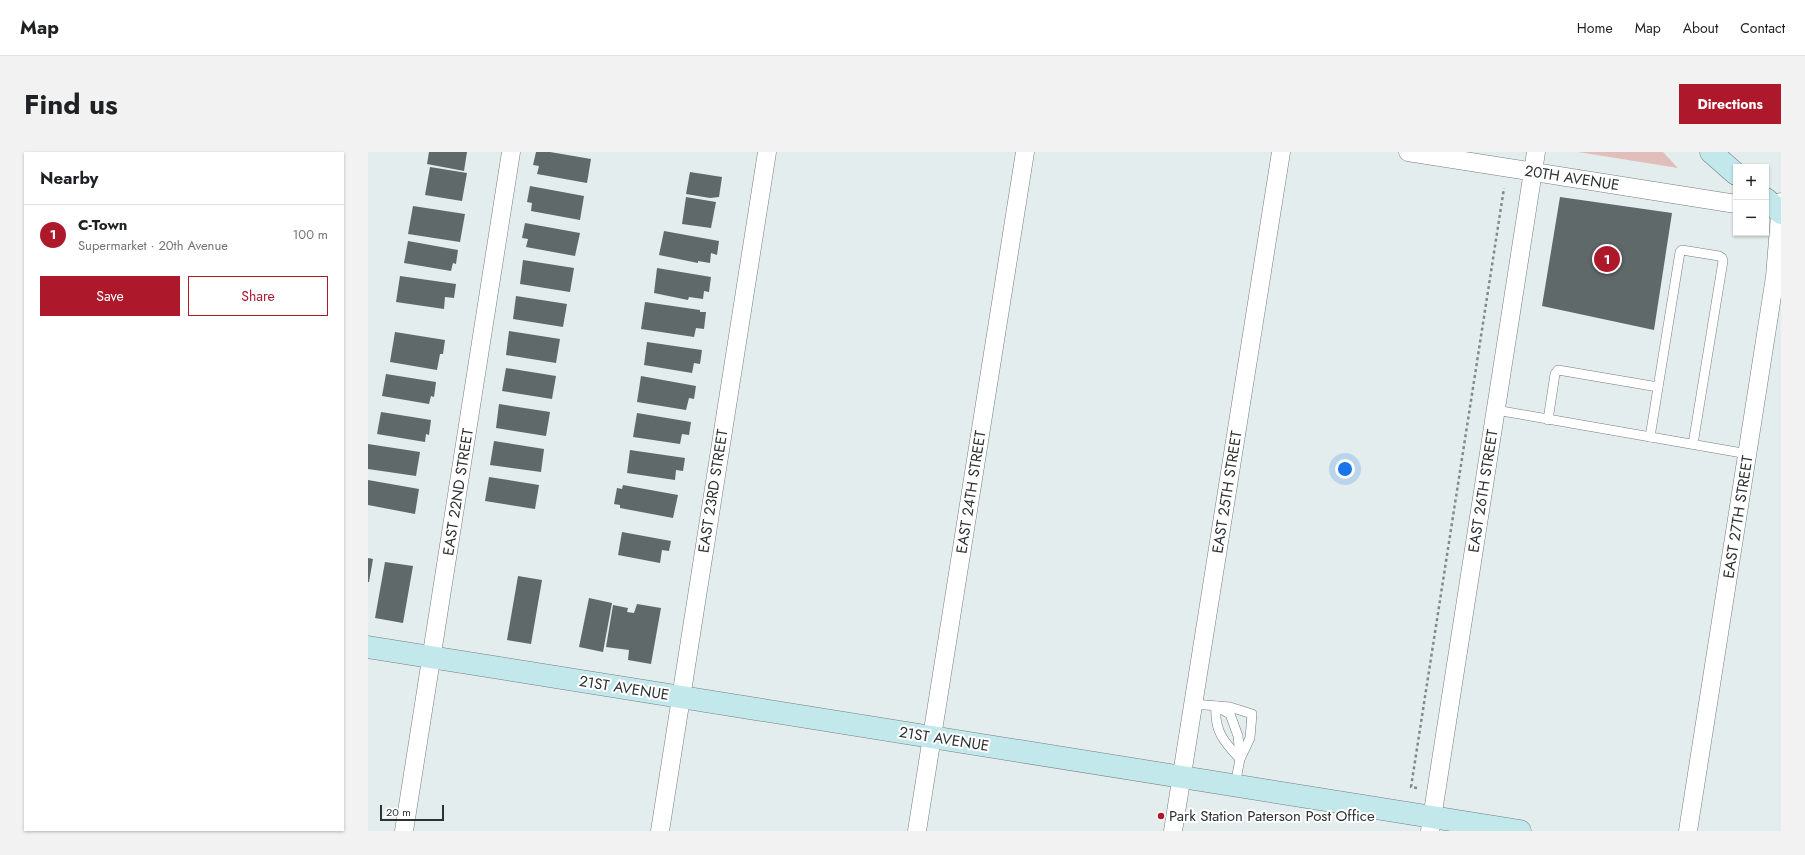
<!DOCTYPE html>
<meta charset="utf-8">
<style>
body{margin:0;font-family:Jost,sans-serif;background:#f2f2f2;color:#202124}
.controls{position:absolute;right:12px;top:12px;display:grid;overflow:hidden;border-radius:0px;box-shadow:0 1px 3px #0004}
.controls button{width:36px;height:36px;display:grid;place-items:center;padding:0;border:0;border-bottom:1px solid #e0e0e0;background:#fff;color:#202124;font:20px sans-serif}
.scale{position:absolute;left:12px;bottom:10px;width:64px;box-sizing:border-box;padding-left:4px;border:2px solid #2d3132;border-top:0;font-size:11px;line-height:14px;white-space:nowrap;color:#2d3132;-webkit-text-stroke:3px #fff;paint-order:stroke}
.you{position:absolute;left:977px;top:317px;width:14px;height:14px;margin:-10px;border:3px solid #fff;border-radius:50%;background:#1a73e8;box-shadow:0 0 0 6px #1a73e833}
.badge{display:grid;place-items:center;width:26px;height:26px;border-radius:50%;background:#ad192a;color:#fff;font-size:13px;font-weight:700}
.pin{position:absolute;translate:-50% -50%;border:2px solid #fff;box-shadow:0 1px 4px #0006}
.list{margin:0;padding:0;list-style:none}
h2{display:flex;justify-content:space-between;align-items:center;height:52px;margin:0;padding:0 16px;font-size:17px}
h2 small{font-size:13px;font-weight:400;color:#757577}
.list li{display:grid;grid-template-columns:26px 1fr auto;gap:12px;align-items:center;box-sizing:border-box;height:60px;padding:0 16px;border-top:1px solid #e0e0e0}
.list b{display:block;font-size:15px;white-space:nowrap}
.list p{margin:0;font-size:13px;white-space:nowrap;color:#757577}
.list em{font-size:13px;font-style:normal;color:#757577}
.actions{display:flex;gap:8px;padding:12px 16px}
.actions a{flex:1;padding:9px 0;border:1px solid #ad192a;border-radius:0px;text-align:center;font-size:14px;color:#ad192a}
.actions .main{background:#ad192a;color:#fff}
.map{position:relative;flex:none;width:1413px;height:679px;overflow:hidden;border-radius:0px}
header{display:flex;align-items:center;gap:24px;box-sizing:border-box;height:56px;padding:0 20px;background:#fff;border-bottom:1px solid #e0e0e0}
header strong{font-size:19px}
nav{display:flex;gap:22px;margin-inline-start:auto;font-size:14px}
.intro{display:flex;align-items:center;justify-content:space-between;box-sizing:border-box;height:96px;padding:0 24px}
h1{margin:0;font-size:28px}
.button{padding:10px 18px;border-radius:0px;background:#ad192a;color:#fff;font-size:14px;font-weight:700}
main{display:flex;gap:24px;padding:0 24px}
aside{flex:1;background:#fff;border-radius:0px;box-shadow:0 1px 3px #0004}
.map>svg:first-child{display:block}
.green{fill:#e2bebb}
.building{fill:#60696a}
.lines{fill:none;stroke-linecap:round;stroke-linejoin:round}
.lane-casing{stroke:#747d7e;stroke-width:10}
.street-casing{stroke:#747d7e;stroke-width:19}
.secondary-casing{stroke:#747d7e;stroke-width:23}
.path{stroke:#82898a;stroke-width:2.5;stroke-dasharray:3 3;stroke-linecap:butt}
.lane{stroke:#fff;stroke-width:9}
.street{stroke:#fff;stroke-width:18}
.secondary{stroke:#c2e8ec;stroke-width:22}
.poi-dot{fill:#ad192a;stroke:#fff;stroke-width:1.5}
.labels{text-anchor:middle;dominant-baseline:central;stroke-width:4;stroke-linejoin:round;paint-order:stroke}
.street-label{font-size:15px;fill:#2d3132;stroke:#fff}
.poi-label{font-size:15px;fill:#2d3132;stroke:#fff;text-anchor:start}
</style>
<header>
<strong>Map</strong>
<nav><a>Home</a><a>Map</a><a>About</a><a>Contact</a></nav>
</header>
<div class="intro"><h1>Find us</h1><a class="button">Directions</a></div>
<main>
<aside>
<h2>Nearby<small></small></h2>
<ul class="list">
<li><span class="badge">1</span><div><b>C-Town</b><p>Supermarket · 20th Avenue</p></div><em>100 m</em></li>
</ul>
<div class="actions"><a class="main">Save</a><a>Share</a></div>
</aside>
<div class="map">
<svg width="1413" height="679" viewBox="0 0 1413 679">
<rect width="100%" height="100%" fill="#e3edee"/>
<path class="green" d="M1210,0H1295L1310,16Z"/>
<g class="building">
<path d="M61,0H99L96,19L59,12Z"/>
<path d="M168,0H182L223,7L219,31L169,22L171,14L165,13Z"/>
<path d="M62,15L99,21L94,49L57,43Z"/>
<path d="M322,20L354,25L351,45L342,46L318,42Z"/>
<path d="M162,34L216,44L212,68L163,59L164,51L159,50Z"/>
<path d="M318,45L348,50L343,76L314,72Z"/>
<path d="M1192,45L1304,61L1286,178L1174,154Z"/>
<path d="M45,54L97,62L92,90L40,82Z"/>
<path d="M157,71L212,81L207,104L158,95L160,87L154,86Z"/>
<path d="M296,79L351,89L349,103L343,101L342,111L330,109V111L291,103Z"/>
<path d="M40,89L90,98L88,112L85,111L83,119L36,111Z"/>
<path d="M155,108L206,116L202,140L152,132Z"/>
<path d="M289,116L343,125L341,140L336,139L335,147L321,145L320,148L286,141Z"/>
<path d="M32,124L88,132L86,146L77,145L76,157L28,150Z"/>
<path d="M148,144L199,152L195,175L145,167Z"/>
<path d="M277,150L332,158V160H338L336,177L328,176L326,185L273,177Z"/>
<path d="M141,179L192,187L188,211L138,203Z"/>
<path d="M27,180L77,188L75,202H72L69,218L22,210Z"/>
<path d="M279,190L334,198L332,212L326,211L324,221L276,213Z"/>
<path d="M138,216L188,224L184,247L134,239Z"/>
<path d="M18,222L68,230L66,245L63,244L61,252L14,244Z"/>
<path d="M273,224L328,234L326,247L321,246L318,258L269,250Z"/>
<path d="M131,252L182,260L178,284L128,276Z"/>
<path d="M13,260L63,268L61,283L58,282L57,290L9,282Z"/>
<path d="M269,261L323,270L321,283L314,282L312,292L265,285Z"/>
<path d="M126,289L176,297L173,320L122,313Z"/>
<path d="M0,292L52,300L48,324L0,317Z"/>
<path d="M262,298L317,306L315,319L308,318L307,328L259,321Z"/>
<path d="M121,325L171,333L167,357L117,349Z"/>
<path d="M0,328L51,337L47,362L0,353Z"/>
<path d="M255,333L310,343L305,366L252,356V353L246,352L249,336L254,337Z"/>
<path d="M254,380L303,389L301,399L294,398L292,411L250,403Z"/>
<path d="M0,406L5,407L1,430H0Z"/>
<path d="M17,410L45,414L35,471L7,466Z"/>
<path d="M150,424L174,428L163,492L139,488Z"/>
<path d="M221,446L244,451L235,500L211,495Z"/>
<path d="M269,452L293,456L283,512L260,508L261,498L238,495L245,453L260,456L259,460L266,461Z"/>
</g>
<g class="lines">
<g class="lane-casing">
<g id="lane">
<path d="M1128,258L1380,302"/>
<path d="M1180,268L1187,222L1190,218L1290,235"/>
<path d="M1282,285L1312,100L1314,98L1351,104L1354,106L1355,109L1325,292"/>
<path d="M825,552L862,555L884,562L882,586L872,607L867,633"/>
<path d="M848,554C846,579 856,590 872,607"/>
<path d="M849,555L862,562L870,584L872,605"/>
</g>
</g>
<g class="street-casing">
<g id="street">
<path d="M1040,0L1368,52"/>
<path d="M36,679L143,0"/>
<path d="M292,679L399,0"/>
<path d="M549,679L657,0"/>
<path d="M805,679L913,0"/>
<path d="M1062,679L1168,0"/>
<path d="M1320,679L1407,125L1413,50"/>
</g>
</g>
<g class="secondary-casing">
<g id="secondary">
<path d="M1343,0L1368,22"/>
<path d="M1398,47L1413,61"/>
<path d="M0,495L1152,679"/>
</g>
</g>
<path class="path" d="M1049,636L1043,635L1136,36"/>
<use href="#lane" class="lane"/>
<use href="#street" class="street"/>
<use href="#secondary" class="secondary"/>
</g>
<circle class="poi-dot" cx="793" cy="664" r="4"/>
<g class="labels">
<g class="street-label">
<text transform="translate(1204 26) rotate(9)">20TH AVENUE</text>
<text transform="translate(345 339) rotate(-81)">EAST 23RD STREET</text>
<text transform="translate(1115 339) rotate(-81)">EAST 26TH STREET</text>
<text transform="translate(90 340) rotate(-81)">EAST 22ND STREET</text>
<text transform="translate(603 340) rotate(-81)">EAST 24TH STREET</text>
<text transform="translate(859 340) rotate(-81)">EAST 25TH STREET</text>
<text transform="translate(1370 365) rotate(-81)">EAST 27TH STREET</text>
<text transform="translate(256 536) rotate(9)">21ST AVENUE</text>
<text transform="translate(576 587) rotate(9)">21ST AVENUE</text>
</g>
<g class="poi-label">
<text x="801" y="664">Park Station Paterson Post Office</text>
</g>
</g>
</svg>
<div class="controls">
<button>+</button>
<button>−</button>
</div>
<div class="scale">20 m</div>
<div class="you"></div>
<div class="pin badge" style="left:1239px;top:107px">1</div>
</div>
</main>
